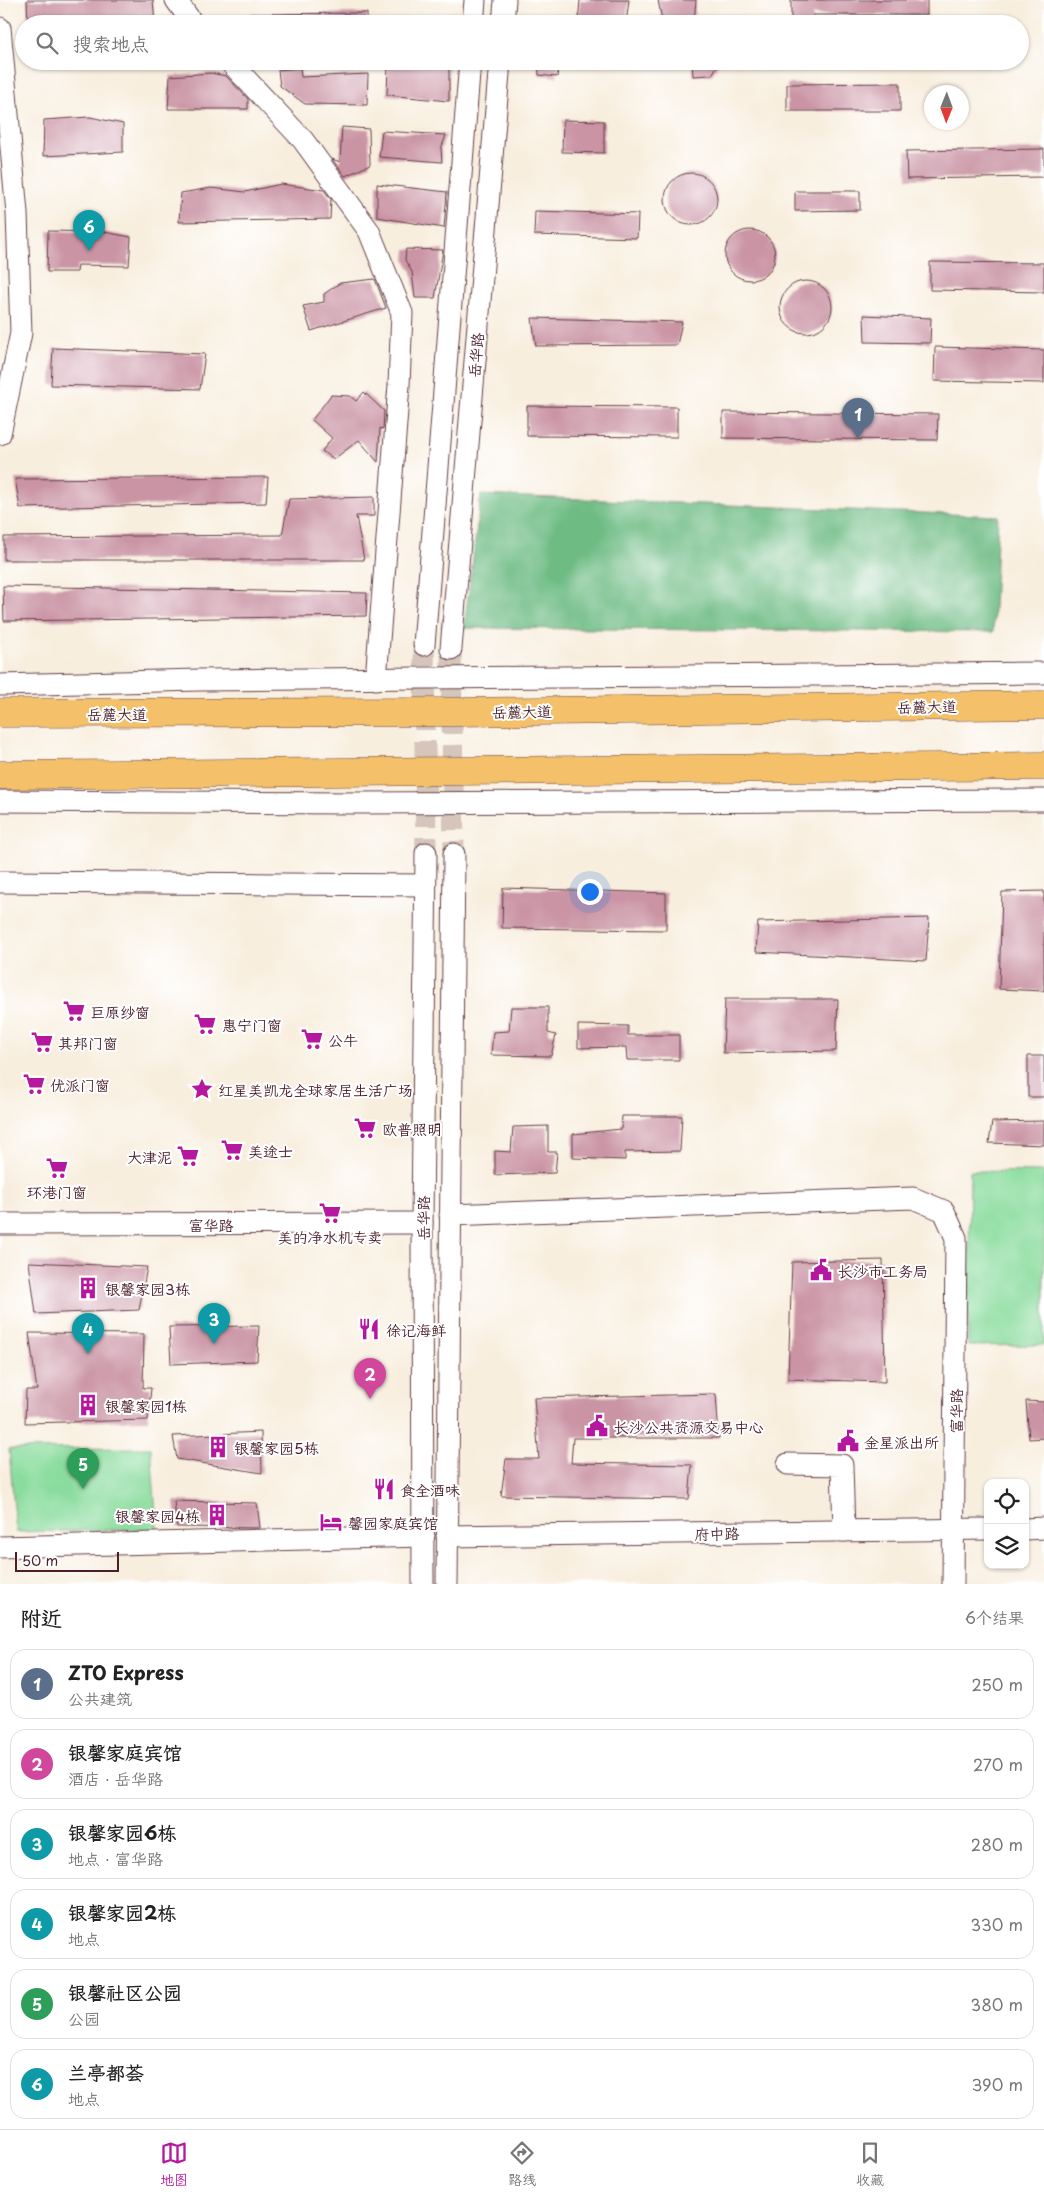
<!DOCTYPE html>
<html lang="zh">
<meta charset="utf-8">
<style>
body{margin:0;font-family:"Playpen Sans","LXGW WenKai TC",sans-serif;background:#f2f2f2;color:#222}
.controls{position:absolute;right:15px;bottom:15px;display:grid;overflow:hidden;border-radius:10px;box-shadow:0 1px 4px #0004}
.controls button{width:45px;height:45px;display:grid;place-items:center;padding:0;border:0;border-bottom:1px solid #e0e0e0;background:#fff;color:#222;font:25px sans-serif}
.compass{position:absolute;left:924px;top:85px;width:45px;height:45px;border-radius:50%;background:#fff;box-shadow:0 1px 4px #0004;rotate:181deg}
.scale{position:absolute;left:15px;bottom:12px;width:104px;box-sizing:border-box;padding-left:5px;border:2px solid #4a1f2b;border-top:0;font-size:14px;line-height:18px;white-space:nowrap;color:#4a1f2b;-webkit-text-stroke:4px #fff;paint-order:stroke}
.you{position:absolute;left:589px;top:891px;width:18px;height:18px;margin:-12px;border:4px solid #fff;border-radius:50%;background:#1a73e8;box-shadow:0 0 0 8px #1a73e833}
.badge{display:grid;place-items:center;width:32px;height:32px;border-radius:50%;background:#b5179e;color:#fff;font-size:16px;font-weight:700}
.pin{position:absolute;translate:-50% -41px;filter:drop-shadow(0 1px 2px #0008)}
.pin::after{content:'';position:absolute;top:26px;width:18px;height:15px;background:inherit;clip-path:polygon(0 0,100% 0,50% 100%)}
.list{margin:0;padding:0;list-style:none}
h2{display:flex;justify-content:space-between;align-items:center;height:65px;margin:0;padding:0 20px;font-size:21px}
h2 small{font-size:16px;font-weight:400;color:#767676}
.list li{display:grid;grid-template-columns:32px 1fr auto;gap:15px;align-items:center;box-sizing:border-box;height:70px;margin:0 10px 10px;padding:0 10px;border:1px solid #e0e0e0;border-radius:15px}
.list b{display:block;font-size:19px;white-space:nowrap}
.list p{margin:0;font-size:16px;white-space:nowrap;color:#767676}
.list em{font-size:16px;font-style:normal;color:#767676}
.icon{flex:none;width:28px;height:28px;fill:none;stroke:currentColor;stroke-width:2;stroke-linecap:round;stroke-linejoin:round}
.map{position:relative;flex:none;width:1044px;height:1584px;overflow:hidden}
.search{position:absolute;background:#fff;box-shadow:0 1px 4px #0004;left:15px;right:15px;top:15px;height:55px;display:flex;align-items:center;gap:12px;box-sizing:border-box;padding:0 18px;border-radius:28px;color:#767676;font-size:19px}
.sheet{height:545px;background:#fff}
nav{display:flex;justify-content:space-around;align-items:center;box-sizing:border-box;height:70px;border-top:1px solid #e0e0e0;background:#fff;font-size:14px;color:#767676}
nav a{display:grid;justify-items:center;gap:2px}
nav .on{color:#b5179e}
.map>svg:first-child{display:block}
.green{fill:#89dc9d;stroke:#6a7e64}
.forest{fill:#6ebc84;stroke:#5c6e58}
.building{fill:#ca94a5}
.lines{fill:none;stroke-linecap:round;stroke-linejoin:round}
.minor-tunnel{stroke:#d5c5ba;stroke-width:21;stroke-dasharray:21 11;stroke-linecap:butt}
.minor-casing{stroke:#643e46;stroke-width:23}
.highway-casing{stroke:#643e46;stroke-width:29}
.minor{stroke:#fff;stroke-width:21}
.highway{stroke:#f4c16a;stroke-width:28}
.labels{text-anchor:middle;dominant-baseline:central;stroke-width:4;stroke-linejoin:round;paint-order:stroke}
.street-label{font-size:15px;fill:#4a1f2b;stroke:#fff}
.poi-label{font-size:15px;fill:#4a1f2b;stroke:#fff;text-anchor:start}
</style>
<div class="map">
<svg width="1044" height="1584" viewBox="0 0 1044 1584">
<rect width="100%" height="100%" fill="#fff"/>
<filter id="ink" filterUnits="userSpaceOnUse"><feTurbulence type="fractalNoise" baseFrequency=".02" numOctaves="2"/><feDisplacementMap in="SourceGraphic" scale="10" xChannelSelector="R" yChannelSelector="G"/><feConvolveMatrix kernelMatrix="1 2 1 2 8 2 1 2 1" color-interpolation-filters="sRGB"/></filter>
<filter id="wash" filterUnits="userSpaceOnUse"><feTurbulence type="fractalNoise" baseFrequency=".0096" numOctaves="4" result="noise"/><feDisplacementMap in="SourceGraphic" scale="20" xChannelSelector="R" yChannelSelector="G"/><feGaussianBlur stdDeviation="1.12" result="paint"/><feColorMatrix in="noise" values="0 0 0 0 0 0 0 0 0 0 0 0 0 0 0 0 0 1.4 0 .05"/><feComposite in="paint" operator="in"/></filter>
<g filter="url(#wash)">
<rect width="100%" height="100%" fill="#f8eede"/>
<g class="green">
<path d="M970,1171L1044,1172V1345L968,1346Z"/>
<path d="M151,1448L157,1529L16,1532L9,1449Z"/>
</g>
<path class="forest" d="M481,495L998,516L993,632L464,628Z"/>
<g id="blocks">
<g class="building">
<path d="M27,0H153L155,24H28Z"/>
<path d="M580,0H629L626,24H578Z"/>
<path d="M658,0H696L694,22L662,20Z"/>
<path d="M791,0H927V15H813V24H791Z"/>
<path d="M367,13V24H248V14Z"/>
<path d="M538,61H559L557,77L539,75Z"/>
<path d="M692,61H720L712,75L693,76Z"/>
<path d="M388,64L449,67V101L387,95Z"/>
<path d="M300,68L301,77L368,74L367,105L305,104L280,86L278,70Z"/>
<path d="M211,73L226,76L248,99V109H168L170,76Z"/>
<path d="M900,83V111H787V84Z"/>
<path d="M90,117L123,124V152L43,156L44,120Z"/>
<path d="M563,120L604,121V153L562,152Z"/>
<path d="M342,127L369,129L370,165L345,176L332,159L340,162Z"/>
<path d="M382,131L446,135L441,149L442,162L379,157Z"/>
<path d="M1044,149V177L907,179L906,151Z"/>
<circle cx="691" cy="199" r="26"/>
<path d="M281,184L324,190L331,199L330,219L179,222L181,193L211,188L245,192Z"/>
<path d="M377,184L447,192L444,228L377,217Z"/>
<path d="M795,191H860V210L795,211Z"/>
<path d="M535,211L638,214L637,238L534,235Z"/>
<circle cx="750" cy="255" r="25"/>
<path d="M48,231L104,232L131,237L129,266L78,265L77,272H47Z"/>
<path d="M406,249L443,250L435,298H415L412,272L405,260Z"/>
<path d="M930,262L1044,263V292L930,290Z"/>
<path d="M375,279L386,308L311,331L303,306L324,302V294L340,283Z"/>
<circle cx="806" cy="307" r="26"/>
<path d="M864,315L931,318L930,343L865,342Z"/>
<path d="M532,318L682,322L677,345L536,346Z"/>
<path d="M935,347L1044,350V383L934,381Z"/>
<path d="M53,348L205,354L200,389L51,385Z"/>
<path d="M364,392L384,411L383,429L380,428L378,462L359,440L334,459L322,451L332,438L312,420L331,395L350,396L356,401Z"/>
<path d="M527,406L677,407V437L527,436Z"/>
<path d="M723,412L938,414L937,440L723,438Z"/>
<path d="M268,477L266,503L20,508L15,479Z"/>
<path d="M374,497V516H356L364,560H4V537L282,535L289,499Z"/>
<path d="M3,586L367,593L366,616L4,621Z"/>
<path d="M503,888L666,893V930L502,928Z"/>
<path d="M1044,891V991L999,989L1002,892Z"/>
<path d="M929,918L926,961L756,952L758,922Z"/>
<path d="M725,999H838L836,1051L723,1053Z"/>
<path d="M511,1007H548V1033L556,1035L551,1056L491,1055L493,1032L509,1031Z"/>
<path d="M578,1025L628,1026V1035H679V1060H627L626,1047L578,1048Z"/>
<rect x="1028" y="1056" width="16" height="41"/>
<path d="M622,1116H682L680,1151L625,1152V1160L573,1158V1134L621,1129Z"/>
<path d="M1044,1121V1145L989,1143L992,1122Z"/>
<path d="M548,1126V1152H557L555,1173L495,1175V1151L511,1152L513,1127Z"/>
<path d="M883,1260L885,1382L788,1379L792,1262Z"/>
<path d="M29,1262L147,1267L139,1310L36,1314Z"/>
<path d="M259,1326L257,1361L171,1364L169,1327Z"/>
<path d="M29,1333L144,1334L143,1388H151L148,1420L25,1423L26,1390H37Z"/>
<path d="M716,1394L719,1438H573L571,1463L692,1465L689,1499L501,1496L506,1459H539L534,1398Z"/>
<path d="M1026,1401L1044,1402V1438L1029,1439Z"/>
<path d="M261,1432L262,1473L177,1459L173,1436Z"/>
<path d="M174,1501L257,1503L260,1528L177,1527Z"/>
</g>
</g>
</g>
<g filter="url(#ink)">
<use href="#blocks" fill-opacity="0" stroke="#643e46" stroke-width="1"/>
<g class="lines">
<g class="minor-tunnel">
<path d="M424,645L426,853"/>
<path d="M451,649L454,854"/>
</g>
<g class="minor-casing">
<g id="minor">
<path d="M176,0L193,24"/>
<path d="M473,24L475,0"/>
<path d="M503,24L505,0"/>
<path d="M0,28L17,213L21,333L0,434"/>
<path d="M229,61L303,140L369,231L402,313L399,385L376,679"/>
<path d="M424,645L470,61"/>
<path d="M451,649L500,61"/>
<path d="M0,685L199,680L1044,673"/>
<path d="M0,801L360,803L1044,800"/>
<path d="M0,882L425,885"/>
<path d="M450,1215L913,1198L944,1211L956,1238L953,1584"/>
<path d="M0,1224L422,1223"/>
<path d="M788,1464L842,1465L844,1531"/>
<path d="M1025,1529L1044,1528"/>
<path d="M447,1536L988,1529"/>
<path d="M0,1547L424,1536"/>
<path d="M423,1584L422,1223L426,853"/>
<path d="M447,1584L454,854"/>
</g>
</g>
<g class="highway-casing">
<g id="highway">
<path d="M0,713L453,712L1044,705"/>
<path d="M0,775L1044,766"/>
</g>
</g>
<use href="#minor" class="minor"/>
<use href="#highway" class="highway"/>
</g>
</g>
<defs>
<g id="supermarket-bare" transform="scale(1.725)"><path d="M-6-5.5h2.5l.6 2H6L4.5 2H-2.5L-4.4-4H-6ZM-1.5 3.2a1.3 1.3 0 1 0 .1 0ZM3 3.2a1.3 1.3 0 1 0 .1 0Z" fill="#b5179e" stroke="#fff" stroke-width="2.5" paint-order="stroke"/></g>
<g id="sight-bare" transform="scale(1.725)"><path d="M0-6L1.8-2.2L6-1.7L2.9 1.2L3.7 5.4L0 3.3L-3.7 5.4L-2.9 1.2L-6-1.7L-1.8-2.2Z" fill="#b5179e" stroke="#fff" stroke-width="2.5" paint-order="stroke"/></g>
<g id="civic-bare" transform="scale(1.725)"><path d="M-.6-6.5H3V-4.5H.6V-3L4-1V1h2V6H-6V1h2V-1L-.6-3ZM-1.2 2.5V6h2.4V2.5Z" fill="#b5179e" stroke="#fff" stroke-width="2.5" paint-order="stroke"/></g>
<g id="building-bare" transform="scale(1.725)"><path d="M-4-6H4V6H1V3H-1V6H-4ZM-2.5-4.3h1.7v1.8h-1.7ZM.8-4.3h1.7v1.8H.8ZM-2.5-1h1.7V.8h-1.7ZM.8-1h1.7V.8H.8Z" fill="#b5179e" stroke="#fff" stroke-width="2.5" paint-order="stroke"/></g>
<g id="restaurant-bare" transform="scale(1.725)"><path d="M-5-6h1v4h1v-4h1v4h1v-4h1v5L-1.5 .5V6h-2V.5L-5-1ZM5-6V6H3V1.5H1.5Q1.5-4 5-6Z" fill="#b5179e" stroke="#fff" stroke-width="2.5" paint-order="stroke"/></g>
<g id="hotel-bare" transform="scale(1.725)"><path d="M-6-4.5h1.5V1H6V5H4.5V3h-9V5H-6ZM-4 0a1.8 1.8 0 1 1 3.6 0ZM.5 0V-2.5h3Q6-2.5 6 0Z" fill="#b5179e" stroke="#fff" stroke-width="2.5" paint-order="stroke"/></g>
</defs>
<g fill-rule="evenodd">
<use href="#supermarket-bare" x="74" y="1011"/>
<use href="#supermarket-bare" x="205" y="1024"/>
<use href="#supermarket-bare" x="312" y="1039"/>
<use href="#supermarket-bare" x="42" y="1042"/>
<use href="#supermarket-bare" x="34" y="1084"/>
<use href="#sight-bare" x="202" y="1089"/>
<use href="#supermarket-bare" x="365" y="1128"/>
<use href="#supermarket-bare" x="232" y="1150"/>
<use href="#supermarket-bare" x="188" y="1156"/>
<use href="#supermarket-bare" x="57" y="1168"/>
<use href="#supermarket-bare" x="330" y="1213"/>
<use href="#civic-bare" x="821" y="1270"/>
<use href="#building-bare" x="88" y="1288"/>
<use href="#restaurant-bare" x="369" y="1329"/>
<use href="#building-bare" x="88" y="1405"/>
<use href="#civic-bare" x="597" y="1426"/>
<use href="#civic-bare" x="848" y="1441"/>
<use href="#building-bare" x="218" y="1447"/>
<use href="#restaurant-bare" x="384" y="1489"/>
<use href="#building-bare" x="217" y="1515"/>
<use href="#hotel-bare" x="331" y="1522"/>
</g>
<g class="labels">
<g class="street-label">
<text transform="translate(475 355) rotate(-85)">岳华路</text>
<text transform="translate(927 706) rotate(-1)">岳麓大道</text>
<text transform="translate(522 711) rotate(-1)">岳麓大道</text>
<text x="117" y="713">岳麓大道</text>
<text transform="translate(422 1218) rotate(-90)">岳华路</text>
<text x="211" y="1224">富华路</text>
<text transform="translate(955 1411) rotate(-90)">富华路</text>
<text transform="translate(717 1533) rotate(-1)">府中路</text>
</g>
<g class="poi-label">
<text x="90" y="1011">巨原纱窗</text>
<text x="222" y="1024">惠宁门窗</text>
<text x="328" y="1039">公牛</text>
<text x="58" y="1042">其邦门窗</text>
<text x="50" y="1084">优派门窗</text>
<text x="218" y="1089">红星美凯龙全球家居生活广场</text>
<text x="382" y="1128">欧普照明</text>
<text x="248" y="1150">美途士</text>
<text x="172" y="1156" text-anchor="end">大津泥</text>
<text x="57" y="1191" text-anchor="middle">环港门窗</text>
<text x="330" y="1236" text-anchor="middle">美的净水机专卖</text>
<text x="838" y="1270">长沙市工务局</text>
<text x="105" y="1288">银馨家园3栋</text>
<text x="386" y="1329">徐记海鲜</text>
<text x="105" y="1405">银馨家园1栋</text>
<text x="614" y="1426">长沙公共资源交易中心</text>
<text x="864" y="1441">金星派出所</text>
<text x="234" y="1447">银馨家园5栋</text>
<text x="400" y="1489">食全酒味</text>
<text x="200" y="1515" text-anchor="end">银馨家园4栋</text>
<text x="348" y="1522">馨园家庭宾馆</text>
</g>
</g>
</svg>
<div class="controls">
<button><svg class="icon" aria-label="locate" viewBox="0 0 24 24"><circle cx="12" cy="12" r="6"/><path d="M12 2v4M12 18v4M2 12h4M18 12h4"/></svg></button>
<button><svg class="icon" aria-label="layers" viewBox="0 0 24 24"><path d="M12 4l9 5-9 5-9-5zM3 14l9 5 9-5"/></svg></button>
</div>
<svg class="compass" viewBox="-18 -18 36 36"><path d="M0-13l5 13h-10z" fill="#e53935"/><path d="M0 13l5-13h-10z" fill="#767676"/></svg>
<div class="scale">50 m</div>
<div class="you"></div>
<div class="pin badge" style="left:858px;top:439px;background:#5c6f8a">1</div>
<div class="pin badge" style="left:370px;top:1399px;background:#d1479c">2</div>
<div class="pin badge" style="left:214px;top:1344px;background:#0f9aa8">3</div>
<div class="pin badge" style="left:88px;top:1354px;background:#0f9aa8">4</div>
<div class="pin badge" style="left:83px;top:1489px;background:#2e9e5b">5</div>
<div class="pin badge" style="left:89px;top:251px;background:#0f9aa8">6</div>
<div class="search"><svg class="icon" aria-label="search" viewBox="0 0 24 24"><circle cx="10" cy="10" r="6"/><path d="M15 15l6 6"/></svg>搜索地点</div>
</div>
<section class="sheet">
<h2>附近<small>6个结果</small></h2>
<ul class="list">
<li><span class="badge" style="background:#5c6f8a">1</span><div><b>ZTO Express</b><p>公共建筑</p></div><em>250 m</em></li>
<li><span class="badge" style="background:#d1479c">2</span><div><b>银馨家庭宾馆</b><p>酒店 · 岳华路</p></div><em>270 m</em></li>
<li><span class="badge" style="background:#0f9aa8">3</span><div><b>银馨家园6栋</b><p>地点 · 富华路</p></div><em>280 m</em></li>
<li><span class="badge" style="background:#0f9aa8">4</span><div><b>银馨家园2栋</b><p>地点</p></div><em>330 m</em></li>
<li><span class="badge" style="background:#2e9e5b">5</span><div><b>银馨社区公园</b><p>公园</p></div><em>380 m</em></li>
<li><span class="badge" style="background:#0f9aa8">6</span><div><b>兰亭都荟</b><p>地点</p></div><em>390 m</em></li>
</ul>
</section>
<nav>
<a class="on"><svg class="icon" aria-label="map" viewBox="0 0 24 24"><path d="M3 6l6-2 6 2 6-2v14l-6 2-6-2-6 2zM9 4v14M15 6v14"/></svg>地图</a>
<a><svg class="icon" aria-label="directions" viewBox="0 0 24 24"><path d="M12 3l9 9-9 9-9-9zM9 14v-3h6M13 9l2 2-2 2"/></svg>路线</a>
<a><svg class="icon" aria-label="saved" viewBox="0 0 24 24"><path d="M7 4h10v16l-5-4-5 4z"/></svg>收藏</a>
</nav>
